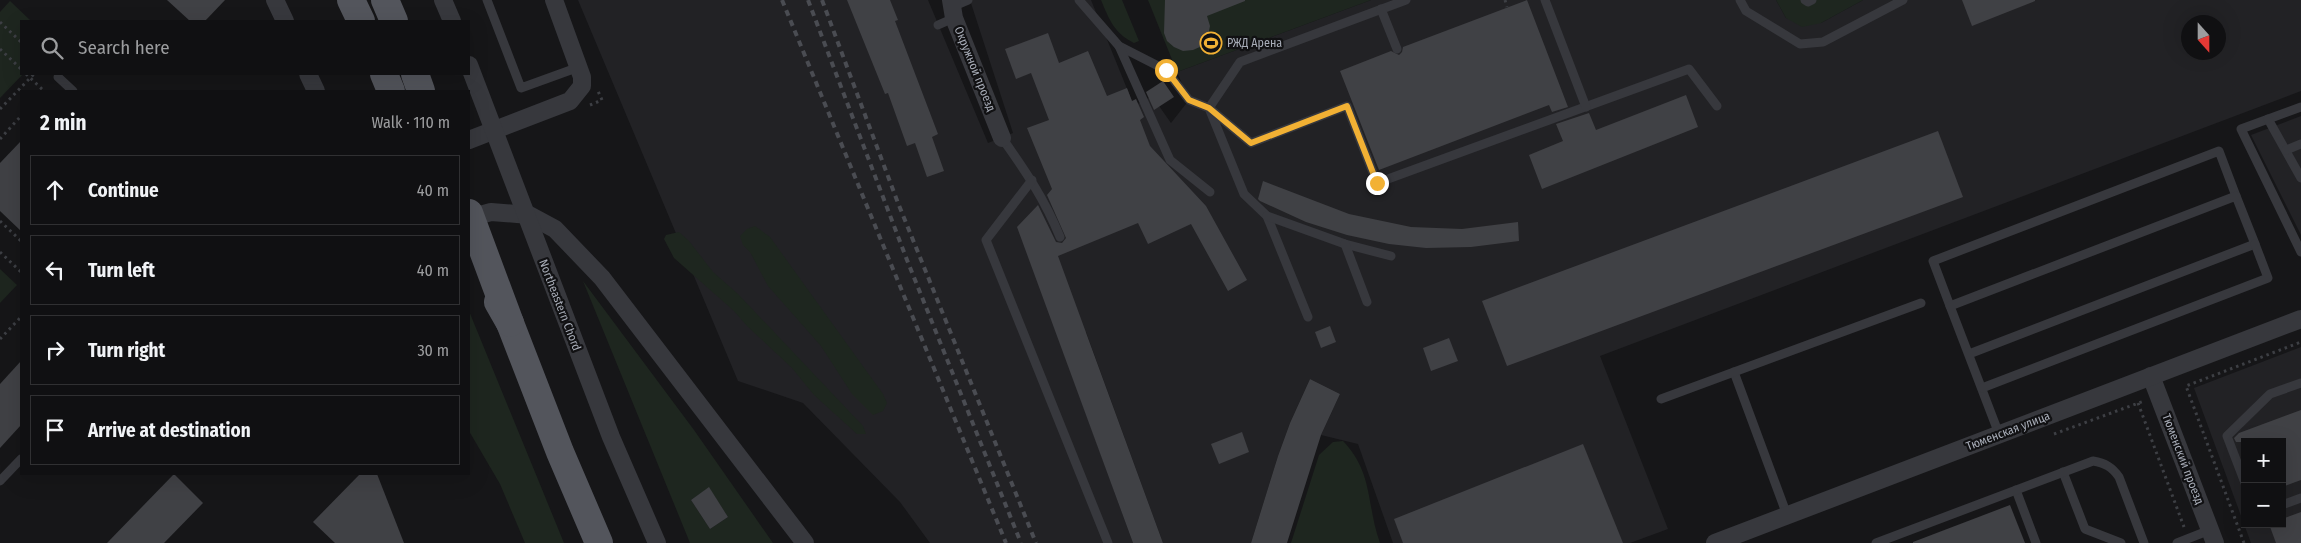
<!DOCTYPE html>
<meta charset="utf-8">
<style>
body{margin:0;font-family:"Fira Sans Condensed",sans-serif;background:#19191b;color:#f1f3f6}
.controls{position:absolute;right:15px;bottom:15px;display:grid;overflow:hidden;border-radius:0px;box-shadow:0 5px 20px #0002}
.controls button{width:45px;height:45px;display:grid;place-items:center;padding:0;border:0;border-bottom:1px solid #303032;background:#101012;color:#f1f3f6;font:25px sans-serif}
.compass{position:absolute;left:2181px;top:15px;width:45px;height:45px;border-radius:50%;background:#101012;box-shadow:0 5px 20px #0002;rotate:159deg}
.stop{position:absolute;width:15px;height:15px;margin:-11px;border:4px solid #f2b134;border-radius:50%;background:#fff}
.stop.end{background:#f2b134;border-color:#fff;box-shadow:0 1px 5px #0008}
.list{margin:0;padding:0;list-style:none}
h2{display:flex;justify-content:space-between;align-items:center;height:65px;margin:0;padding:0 20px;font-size:21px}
h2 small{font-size:16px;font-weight:400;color:#9c9d9f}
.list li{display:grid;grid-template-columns:32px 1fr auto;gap:15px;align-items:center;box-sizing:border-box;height:70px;margin:0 10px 10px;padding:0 10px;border:1px solid #303032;border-radius:0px}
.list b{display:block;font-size:19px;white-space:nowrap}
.list em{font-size:16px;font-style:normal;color:#9c9d9f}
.icon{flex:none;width:28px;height:28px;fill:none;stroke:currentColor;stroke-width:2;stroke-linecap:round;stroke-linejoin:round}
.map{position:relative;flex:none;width:2301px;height:543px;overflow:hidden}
.search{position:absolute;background:#101012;box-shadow:0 5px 20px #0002;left:20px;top:20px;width:450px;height:55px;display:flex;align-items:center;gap:12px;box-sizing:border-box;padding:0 18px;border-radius:0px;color:#9c9d9f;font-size:19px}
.panel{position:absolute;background:#101012;box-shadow:0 5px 20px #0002;left:20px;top:90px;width:450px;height:385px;border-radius:0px}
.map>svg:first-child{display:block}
.built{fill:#222225;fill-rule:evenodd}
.green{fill:#1e261f;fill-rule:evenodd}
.building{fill:#404145}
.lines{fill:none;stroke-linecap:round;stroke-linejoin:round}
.path{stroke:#3d3f44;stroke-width:3;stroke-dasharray:2.5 4;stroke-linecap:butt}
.service{stroke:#37383d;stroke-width:9}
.minor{stroke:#37383d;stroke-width:18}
.primary{stroke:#53555c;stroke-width:28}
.rail{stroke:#4a4c52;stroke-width:4;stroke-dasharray:6 5;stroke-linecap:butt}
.minor-bridge{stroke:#37383d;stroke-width:18}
.primary-bridge{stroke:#53555c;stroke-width:28}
.route{stroke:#f2b134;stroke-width:6}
.labels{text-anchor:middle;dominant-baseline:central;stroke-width:4.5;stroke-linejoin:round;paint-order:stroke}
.poi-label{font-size:12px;fill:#a8adb8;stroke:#111113;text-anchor:start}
.street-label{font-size:12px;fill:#a8adb8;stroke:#111113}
</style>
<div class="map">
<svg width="2301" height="543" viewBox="0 0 2301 543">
<rect width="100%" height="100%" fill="#161618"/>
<g class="built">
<path d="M578,0H928L988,143L1013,133L970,0H1091L1134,106L1152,96L1171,123L1189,100L1177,72L1371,0H1776L1786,18L1821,23L1863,0H2301V91L1600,356L1668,529L1630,543H1393L1358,444L1321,435L1340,394L1310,379L1290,423L1278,456L1251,543H1163L1086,332L1060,342L1133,543H930L900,502L803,403L738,381ZM2188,22H2218V52H2188Z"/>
<path d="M2301,116V235L2251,135Z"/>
<path d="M2301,347V543H2251L2194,388ZM2245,442H2282V524H2245Z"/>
</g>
<g class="green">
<path d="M1101,0H1122L1139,41L1134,43C1114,33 1109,19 1101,0Z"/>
<path d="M1148,0H1371L1177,72Z"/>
<path d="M1776,0H1863L1821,23L1802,27L1786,18Z"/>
<path d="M10,1L31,21H21L23,74L0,98V12Z"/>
<path d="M755,226L770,237L883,394L887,403L883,411L873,415L852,394L821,346L768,286L750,252L743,245L740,236L747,229Z"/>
<path d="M679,232L689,241L713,272L738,294L863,426L866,434H857L814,395L792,368L747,326L734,311L674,258L664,239L666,235Z"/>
<path d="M0,269L17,285L0,303Z"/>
<path d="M583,281L694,430L773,543H690ZM709,488L728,517L710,529L691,500Z"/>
<path d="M469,311L564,543H525L500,484L469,431Z"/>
<path d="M1343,441C1374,474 1366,504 1380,543H1291L1319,455L1333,442Z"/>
</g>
<g class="building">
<path d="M167,0H225L205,21H190Z"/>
<path d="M847,0H890L898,20L895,21L938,134L932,137L944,171L927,177L915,143L907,146L888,93L885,94Z"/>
<path d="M1165,0H1245V1L1207,16L1210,26L1207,40L1202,46L1193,50L1183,51L1174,47L1167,41L1164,33Z"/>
<path d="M1527,0L1568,107L1552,112L1549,105L1379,170L1340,71L1391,51L1399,55L1402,52L1403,47Z"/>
<path d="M1962,0H2035V1L1972,26Z"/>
<path d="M1048,33L1059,63L1088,51L1107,96L1127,88L1132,101L1136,99L1144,117L1140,120L1150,146L1206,206L1247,280L1228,291L1191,224L1148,244L1138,223L1058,256L1163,543H1133L1017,227L1038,205L1056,242L1062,243L1066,238L1047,195L1052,189L1027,128L1049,120L1031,73L1016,79L1005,49Z"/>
<path d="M1163,81L1174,97L1154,110L1146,92Z"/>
<path d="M1686,95L1698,127L1542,189L1529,155L1563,141L1556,124L1589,113L1596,130Z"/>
<path d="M1938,131L1963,197L1507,366L1482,301Z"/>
<path d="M21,141V231L0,211V163Z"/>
<path d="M1263,181L1349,214L1411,227L1462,229L1518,222L1519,241L1471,247L1426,248L1389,244L1347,235L1306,222L1260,201L1258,199Z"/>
<path d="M1330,326L1336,342L1321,348L1315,332Z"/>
<path d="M1449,338L1458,361L1431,371L1423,348Z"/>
<path d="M21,361V425L0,448V384Z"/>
<path d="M1310,379L1340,394L1321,435L1287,543H1251L1278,456L1290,423Z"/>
<path d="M2301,410V480L2282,487V442H2236L2234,438L2239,433Z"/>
<path d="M1242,432L1249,452L1219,464L1211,444Z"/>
<path d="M1583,444L1623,543H1403L1394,519Z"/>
<path d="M174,474L203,503L164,543H107Z"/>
<path d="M360,474H377L404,543H335L313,522Z"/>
<path d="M709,487L728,517L710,529L691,500Z"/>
<path d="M2010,505L2025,543H1913V542Z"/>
<path d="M2301,512V543H2276L2269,524H2282V519Z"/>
</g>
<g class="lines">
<g class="path">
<path d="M1505,0L1507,7"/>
<path d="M0,22L21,42"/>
<path d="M0,49L21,69"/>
<path d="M26,74L44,91"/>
<path d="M590,105L602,100L598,91"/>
<path d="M0,109L34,74"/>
<path d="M0,139L21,116"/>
<path d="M0,221L21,241"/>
<path d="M0,252L21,272"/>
<path d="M0,339L21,317"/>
<path d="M2138,403L2184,527"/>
<path d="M2054,434L2144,401"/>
<path d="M2244,543L2186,386L2301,342"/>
</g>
<g class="service">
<path d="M487,0L521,88L579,67"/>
<path d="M1079,0L1119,46L1166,70L1189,100L1209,108L1244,194L1267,216L1308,317"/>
<path d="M1406,0L1240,62L1209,108L1251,143L1347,106L1377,183L1689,69L1717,106"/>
<path d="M1545,0L1586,107"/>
<path d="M1740,0L1746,11L1800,44L1823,42L1903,0"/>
<path d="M1805,0L1808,2L1812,0"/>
<path d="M954,6L968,0"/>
<path d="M1381,9L1397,49"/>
<path d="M938,25L954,18"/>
<path d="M1119,46L1170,160L1210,192"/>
<path d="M58,77L73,91"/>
<path d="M2301,107L2241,129L2301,252"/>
<path d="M2268,119L2301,178"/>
<path d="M1002,138C1025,170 1045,200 1060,237"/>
<path d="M2286,150L2301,144"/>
<path d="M1032,180L986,240L1108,543"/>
<path d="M1267,216L1345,244L1391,256"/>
<path d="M1345,244L1367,302"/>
<path d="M1950,306L1933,261L2219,151L2236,196"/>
<path d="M1969,354L2255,244L2236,196L1950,306L1999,434"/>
<path d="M1734,372L1787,515"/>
<path d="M1982,388L2268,278L2255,244"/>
<path d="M1661,399L1921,303"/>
<path d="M2063,472L2085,529L2121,543"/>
<path d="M0,481L21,459"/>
<path d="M2245,483L2227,436L2270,394L2301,383"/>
<path d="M2016,490L2036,543"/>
<path d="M2282,505L2301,498"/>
<path d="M1876,543L2093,461C2105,463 2112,467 2119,477L2144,543"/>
<path d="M2177,543L2210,530"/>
</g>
<g class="minor">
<path d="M275,0L285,21"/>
<path d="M443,0L452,21"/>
<path d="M951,0L954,18L1002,138"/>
<path d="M308,74L316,91"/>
<path d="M469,140L570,101L582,86V77L554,0"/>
<path d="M469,218L491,212L529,215L555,229L602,278L805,543"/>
<path d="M2151,376L2215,543"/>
<path d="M1715,543L2301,319"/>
</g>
<g class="primary">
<path d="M351,0L361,21"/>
<path d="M385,0L394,21"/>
<path d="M384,74L391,91"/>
<path d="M415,74L421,91"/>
<path d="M498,302L510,323L560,452L599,543"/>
</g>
<g class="rail">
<path d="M782,0L1006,543"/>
<path d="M808,0L907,260L1021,543"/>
<path d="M822,0L898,203L1036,543"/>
</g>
<path class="minor-bridge" d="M469,65L611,437L657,543"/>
<path class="primary-bridge" d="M469,213L510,323"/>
</g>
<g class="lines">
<path class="route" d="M1166,70L1189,100L1209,108L1251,143L1347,106L1377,183"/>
</g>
<defs>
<g id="stadium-ring" transform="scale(1.125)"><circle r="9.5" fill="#111113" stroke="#f2b134" stroke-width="1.5"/><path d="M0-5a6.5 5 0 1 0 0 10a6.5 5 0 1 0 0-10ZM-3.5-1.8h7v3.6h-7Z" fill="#f2b134"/></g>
</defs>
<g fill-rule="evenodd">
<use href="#stadium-ring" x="1211" y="43"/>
</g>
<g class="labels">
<g class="poi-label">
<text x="1227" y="43">РЖД Арена</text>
</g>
<g class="street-label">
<text transform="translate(975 69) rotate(68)">Окружной проезд</text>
<text transform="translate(560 305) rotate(69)">Northeastern Chord</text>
<text transform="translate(2008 431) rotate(-21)">Тюменская улица</text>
<text transform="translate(2183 459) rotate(69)">Тюменский проезд</text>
</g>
</g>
</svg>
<div class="controls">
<button>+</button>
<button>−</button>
</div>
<svg class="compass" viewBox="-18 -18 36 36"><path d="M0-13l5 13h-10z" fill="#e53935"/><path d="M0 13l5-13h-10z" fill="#9c9d9f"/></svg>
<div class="stop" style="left:1166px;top:70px"></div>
<div class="stop end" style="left:1377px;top:183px"></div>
<div class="search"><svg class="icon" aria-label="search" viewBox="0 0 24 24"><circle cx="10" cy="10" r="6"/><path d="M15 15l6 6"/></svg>Search here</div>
<section class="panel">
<h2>2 min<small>Walk · 110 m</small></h2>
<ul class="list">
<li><svg class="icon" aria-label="ahead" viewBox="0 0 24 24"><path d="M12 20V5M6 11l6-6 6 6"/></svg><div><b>Continue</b></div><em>40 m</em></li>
<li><svg class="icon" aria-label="left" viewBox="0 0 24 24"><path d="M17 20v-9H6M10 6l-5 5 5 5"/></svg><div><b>Turn left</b></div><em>40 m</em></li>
<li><svg class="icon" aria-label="right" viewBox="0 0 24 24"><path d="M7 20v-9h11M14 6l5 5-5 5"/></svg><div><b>Turn right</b></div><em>30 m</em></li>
<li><svg class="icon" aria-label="arrive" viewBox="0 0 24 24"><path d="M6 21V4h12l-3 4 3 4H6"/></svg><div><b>Arrive at destination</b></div></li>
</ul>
</section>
</div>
